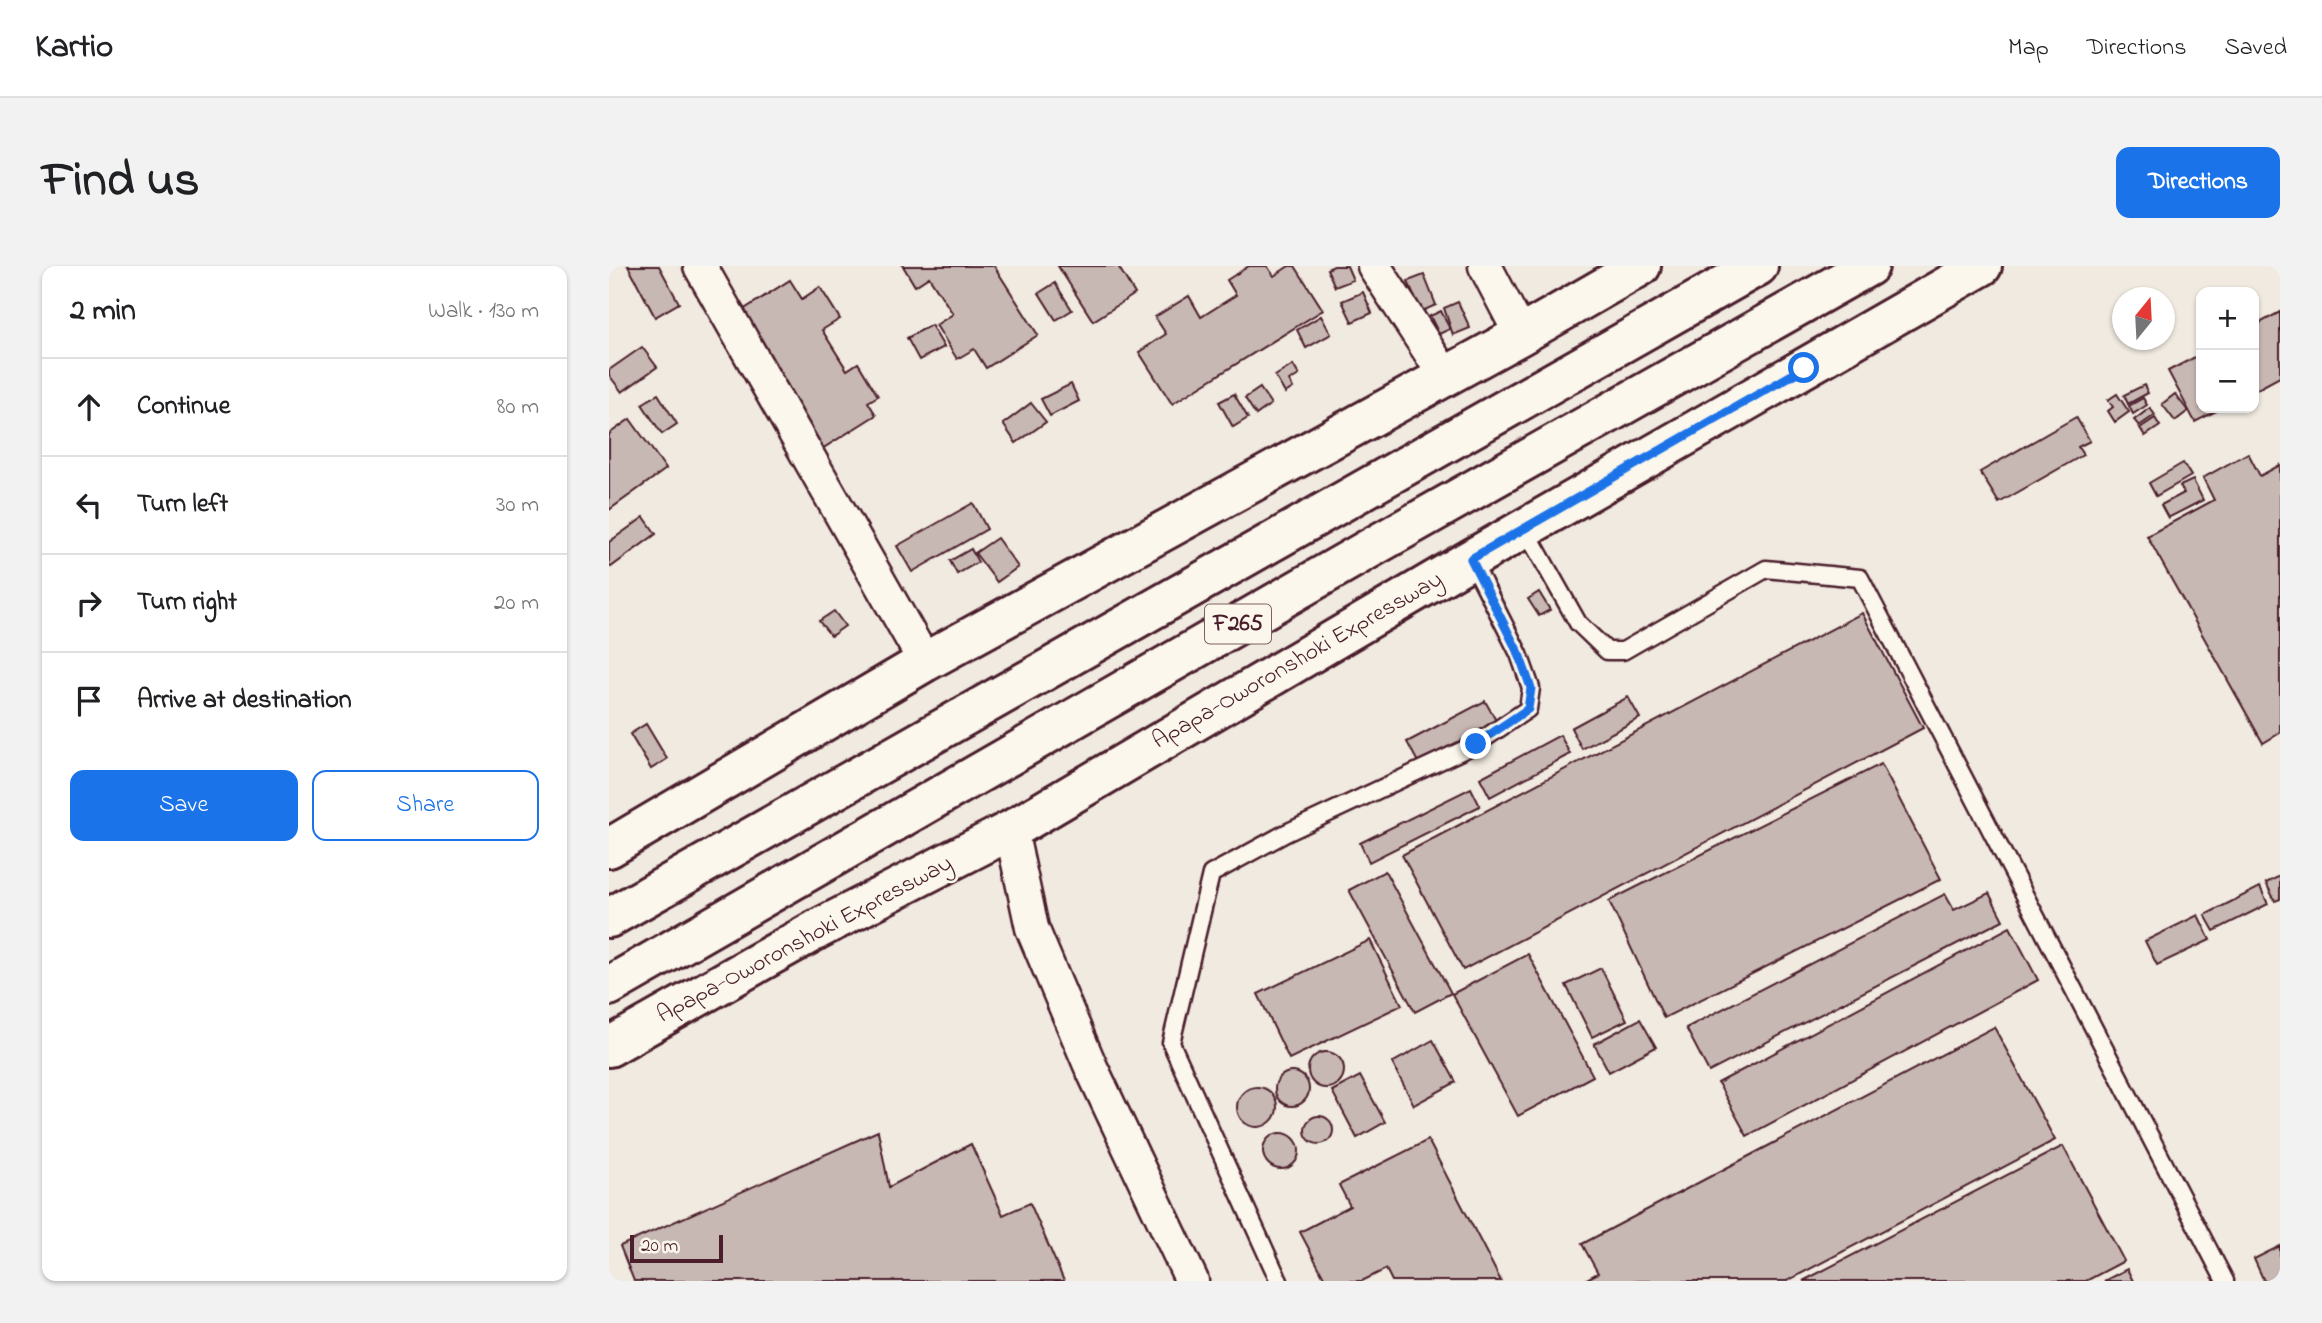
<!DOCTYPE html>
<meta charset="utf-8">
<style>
body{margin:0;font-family:"Indie Flower",sans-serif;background:#f2f2f2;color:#202124}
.controls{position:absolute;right:21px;top:21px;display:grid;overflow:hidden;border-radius:14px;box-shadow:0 2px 5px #0004}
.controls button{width:63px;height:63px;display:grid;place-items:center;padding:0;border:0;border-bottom:2px solid #e0e0e0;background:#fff;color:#202124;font:35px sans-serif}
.compass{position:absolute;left:1503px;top:21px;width:63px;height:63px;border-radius:50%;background:#fff;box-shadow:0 2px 5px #0004;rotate:18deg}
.scale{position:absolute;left:21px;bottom:18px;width:93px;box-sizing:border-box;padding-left:7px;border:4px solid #4a1f2b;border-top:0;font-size:19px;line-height:24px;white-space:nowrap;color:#4a1f2b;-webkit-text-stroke:5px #fbf7ec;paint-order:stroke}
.stop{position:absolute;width:21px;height:21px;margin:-16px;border:5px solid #1a73e8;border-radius:50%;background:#fff}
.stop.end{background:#1a73e8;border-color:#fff;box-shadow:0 2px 7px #0008}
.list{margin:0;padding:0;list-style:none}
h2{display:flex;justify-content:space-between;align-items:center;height:91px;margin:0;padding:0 28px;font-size:30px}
h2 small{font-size:23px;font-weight:400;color:#757577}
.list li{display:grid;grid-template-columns:46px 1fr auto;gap:21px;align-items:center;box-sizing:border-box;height:98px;padding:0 28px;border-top:2px solid #e0e0e0}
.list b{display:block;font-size:26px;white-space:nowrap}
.list em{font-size:23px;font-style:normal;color:#757577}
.actions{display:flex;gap:14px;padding:21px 28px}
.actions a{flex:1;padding:16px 0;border:2px solid #1a73e8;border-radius:14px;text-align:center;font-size:24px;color:#1a73e8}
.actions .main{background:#1a73e8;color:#fff}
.icon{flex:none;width:38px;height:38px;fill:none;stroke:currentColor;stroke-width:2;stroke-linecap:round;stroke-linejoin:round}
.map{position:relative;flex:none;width:1671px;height:1015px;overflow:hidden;border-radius:14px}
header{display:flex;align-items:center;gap:42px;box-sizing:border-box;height:98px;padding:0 35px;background:#fff;border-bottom:2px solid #e0e0e0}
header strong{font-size:33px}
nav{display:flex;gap:38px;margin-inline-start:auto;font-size:24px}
.intro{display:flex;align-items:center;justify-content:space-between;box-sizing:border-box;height:168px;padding:0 42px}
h1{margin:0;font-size:49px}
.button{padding:18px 32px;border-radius:14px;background:#1a73e8;color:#fff;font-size:24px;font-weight:700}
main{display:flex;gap:42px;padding:0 42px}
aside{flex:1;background:#fff;border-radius:14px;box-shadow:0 2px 5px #0004}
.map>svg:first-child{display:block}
.building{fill:#c8b8b3;stroke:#4a1f2b;stroke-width:2}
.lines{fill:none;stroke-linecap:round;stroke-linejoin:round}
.lane-casing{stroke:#4a1f2b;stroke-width:21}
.street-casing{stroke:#4a1f2b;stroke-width:37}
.primary-casing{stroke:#4a1f2b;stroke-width:44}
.highway-casing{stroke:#4a1f2b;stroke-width:44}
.lane{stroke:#fbf7ec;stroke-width:16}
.street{stroke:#fbf7ec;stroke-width:32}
.primary{stroke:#fbf7ec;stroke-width:38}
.highway{stroke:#fbf7ec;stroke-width:38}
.route{stroke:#1a73e8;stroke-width:9}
.labels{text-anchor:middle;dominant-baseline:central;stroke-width:5;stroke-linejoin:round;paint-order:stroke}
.shield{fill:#fbf7ec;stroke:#7f6065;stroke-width:2}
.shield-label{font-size:23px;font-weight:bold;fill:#4a1f2b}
.street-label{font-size:24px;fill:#4a1f2b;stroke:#fbf7ec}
</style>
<header>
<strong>Kartio</strong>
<nav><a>Map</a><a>Directions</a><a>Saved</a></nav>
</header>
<div class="intro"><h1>Find us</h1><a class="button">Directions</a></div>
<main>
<aside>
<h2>2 min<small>Walk · 130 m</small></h2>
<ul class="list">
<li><svg class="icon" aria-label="ahead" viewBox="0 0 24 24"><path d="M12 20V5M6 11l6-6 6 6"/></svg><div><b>Continue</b></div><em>80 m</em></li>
<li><svg class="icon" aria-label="left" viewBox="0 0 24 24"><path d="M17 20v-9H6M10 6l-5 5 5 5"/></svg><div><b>Turn left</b></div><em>30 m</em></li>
<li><svg class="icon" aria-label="right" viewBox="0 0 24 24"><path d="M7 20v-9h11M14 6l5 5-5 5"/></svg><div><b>Turn right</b></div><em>20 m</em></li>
<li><svg class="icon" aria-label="arrive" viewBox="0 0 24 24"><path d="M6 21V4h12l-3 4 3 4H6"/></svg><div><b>Arrive at destination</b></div></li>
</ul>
<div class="actions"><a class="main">Save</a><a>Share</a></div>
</aside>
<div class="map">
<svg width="1671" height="1015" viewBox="0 0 1671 1015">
<rect width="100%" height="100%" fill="#f0eae0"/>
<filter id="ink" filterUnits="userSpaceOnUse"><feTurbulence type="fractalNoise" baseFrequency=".0143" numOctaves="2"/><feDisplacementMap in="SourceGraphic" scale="14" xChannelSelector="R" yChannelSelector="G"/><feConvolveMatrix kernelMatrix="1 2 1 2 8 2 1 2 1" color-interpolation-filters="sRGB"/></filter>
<g filter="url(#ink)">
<g class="building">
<path d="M19,0H50L70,37L46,51Z"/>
<path d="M294,0H385L429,69L377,102L365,83L348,93L327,59L344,48L320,11L306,20Z"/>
<path d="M449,0H509L526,28L484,55Z"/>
<path d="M640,0H658L665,10L680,0H686L714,44L563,138L530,86L557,68L546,51L580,30L592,51L627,29L618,14Z"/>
<path d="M725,0H738L744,14L726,21L718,3Z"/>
<path d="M815,9L827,39L811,46L799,15Z"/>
<path d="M181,14L193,33L211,21L231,53L213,64L238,104L249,97L269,130L259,136L267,149L208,186L123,51Z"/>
<path d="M446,17L463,44L447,54L430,27Z"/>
<path d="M754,26L763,47L743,56L733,35Z"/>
<path d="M849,36L861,62L844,69L835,42Z"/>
<path d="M832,45L841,63L830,68L821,50Z"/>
<path d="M1671,46V111L1645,125V60Z"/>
<path d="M712,50L722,68L697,82L688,64Z"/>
<path d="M322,59L335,81L310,94L298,72Z"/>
<path d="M33,81L48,101L13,126L0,109V104Z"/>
<path d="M1592,88V142H1613L1586,156L1559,105Z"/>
<path d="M684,99L690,109L680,115L684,122L676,127L666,110Z"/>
<path d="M462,118L470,135L441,150L432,133Z"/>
<path d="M1535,119L1539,127L1519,138L1515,129Z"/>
<path d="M651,122L662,138L647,149L636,132Z"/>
<path d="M49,128L68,158L53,168L33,138Z"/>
<path d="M625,128L639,152L624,161L610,136Z"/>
<path d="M1508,128L1520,146L1506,156L1499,145L1504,141L1499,134Z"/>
<path d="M1566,128L1579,145L1566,155L1553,138Z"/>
<path d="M1534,132L1538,139L1524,148L1520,140Z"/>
<path d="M422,137L437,156L407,177L394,158Z"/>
<path d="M1541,142L1546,149L1530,160L1525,154Z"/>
<path d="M1467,151L1481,175L1469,181L1474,189L1390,237L1371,206Z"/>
<path d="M1546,152L1551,160L1536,170L1531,162Z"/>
<path d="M21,153L57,203L0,244V168Z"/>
<path d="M1639,187L1651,210L1671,199V467L1654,477L1538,270L1605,234L1594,212Z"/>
<path d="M1574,197L1582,210L1547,230L1540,217Z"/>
<path d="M1584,214L1594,234L1559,252L1552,239L1575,227L1571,220Z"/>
<path d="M364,237L378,263L303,306L288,280Z"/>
<path d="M35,251L47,268L2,301L0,298V276Z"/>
<path d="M388,272L409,301L388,316L366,287Z"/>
<path d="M362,283L369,296L348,308L341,295Z"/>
<path d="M930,326L941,344L930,350L919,333Z"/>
<path d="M225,345L236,360L222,370L210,355Z"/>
<path d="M1253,347L1314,462L854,704L793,589Z"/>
<path d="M1019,431L1031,452L973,483L962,462Z"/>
<path d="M876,435L889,458L811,500L798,476Z"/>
<path d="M37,458L58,493L42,503L21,468Z"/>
<path d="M951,469L961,488L881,531L871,512Z"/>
<path d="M1272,498L1332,613L1055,752L1000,635Z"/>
<path d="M862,522L871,540L760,596L751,577Z"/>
<path d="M776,605L842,727L806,746L740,624Z"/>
<path d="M1671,610V633L1666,635L1657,617Z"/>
<path d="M1651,621L1659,638L1605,665L1596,649Z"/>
<path d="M1380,627L1394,654L1100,806L1077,762L1336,628L1345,644Z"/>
<path d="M1589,649L1601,674L1548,699L1536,675Z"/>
<path d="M1401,661L1429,714L1138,870L1109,817Z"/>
<path d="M761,674L793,739L680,793L649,728Z"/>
<path d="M919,688L984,810L909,850L843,728Z"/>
<path d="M992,702L1018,754L983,771L957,719Z"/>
<path d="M1031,753L1047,781L1000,806L985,778Z"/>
<path d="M1385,761L1446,874L1178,1015H974L989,1007L973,978Z"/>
<path d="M824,774L847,816L805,839L783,797Z"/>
<circle cx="717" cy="804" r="18"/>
<circle cx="683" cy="823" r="17"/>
<path d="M751,810L776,856L748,872L723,825Z"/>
<circle cx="648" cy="841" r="20"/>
<circle cx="710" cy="864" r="14"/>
<path d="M269,865L280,921L362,878L394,949L421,937L455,1015H25L11,980Z"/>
<circle cx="672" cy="885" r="18"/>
<path d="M819,874L892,1015H783L777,1003L753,1015H717L691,966L741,940L730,919Z"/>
<path d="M1454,880L1515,995L1477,1015H1194Z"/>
<path d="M1671,980V1015H1655L1645,993Z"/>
<path d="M1518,1003L1524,1015H1495Z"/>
</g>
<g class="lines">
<g class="lane-casing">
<g id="lane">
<path d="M916,263L969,357L998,385H1014L1157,303L1251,312L1616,1015"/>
<path d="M670,1015L562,777L602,608L677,567L867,478L919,443L922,422L910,388L862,293"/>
</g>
</g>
<g class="street-casing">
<g id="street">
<path d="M91,0L316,396"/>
<path d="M765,0L837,111"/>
<path d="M876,0L912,69"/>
<path d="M402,564L423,662L481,799L583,1015"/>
</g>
</g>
<g class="primary-casing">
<g id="primary">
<path d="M0,582L316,396L912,69L1032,0"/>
<path d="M0,781L207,664L402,564L862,293L1373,0"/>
</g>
</g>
<g class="highway-casing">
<g id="highway">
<path d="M0,652L1149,0"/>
<path d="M0,720L765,280L1260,0"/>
</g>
</g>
<use href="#lane" class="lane"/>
<use href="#street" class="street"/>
<use href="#primary" class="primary"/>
<use href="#highway" class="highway"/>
</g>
</g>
<g class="lines" filter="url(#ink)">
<path class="route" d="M867,478L919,443L922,422L910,388L862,293L1195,102"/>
</g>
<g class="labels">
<rect class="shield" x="596" y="338.5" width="66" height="39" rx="5"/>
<g class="shield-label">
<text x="629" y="358">F265</text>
</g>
<g class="street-label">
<text transform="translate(689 395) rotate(-30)">Apapa-Oworonshoki Expressway</text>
<text transform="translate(196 674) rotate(-28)">Apapa-Oworonshoki Expressway</text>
</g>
</g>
</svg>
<div class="controls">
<button>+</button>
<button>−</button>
</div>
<svg class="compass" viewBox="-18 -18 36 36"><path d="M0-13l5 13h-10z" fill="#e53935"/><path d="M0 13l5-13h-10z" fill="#757577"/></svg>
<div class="scale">20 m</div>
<div class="stop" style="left:1195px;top:102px"></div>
<div class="stop end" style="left:867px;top:478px"></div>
</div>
</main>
